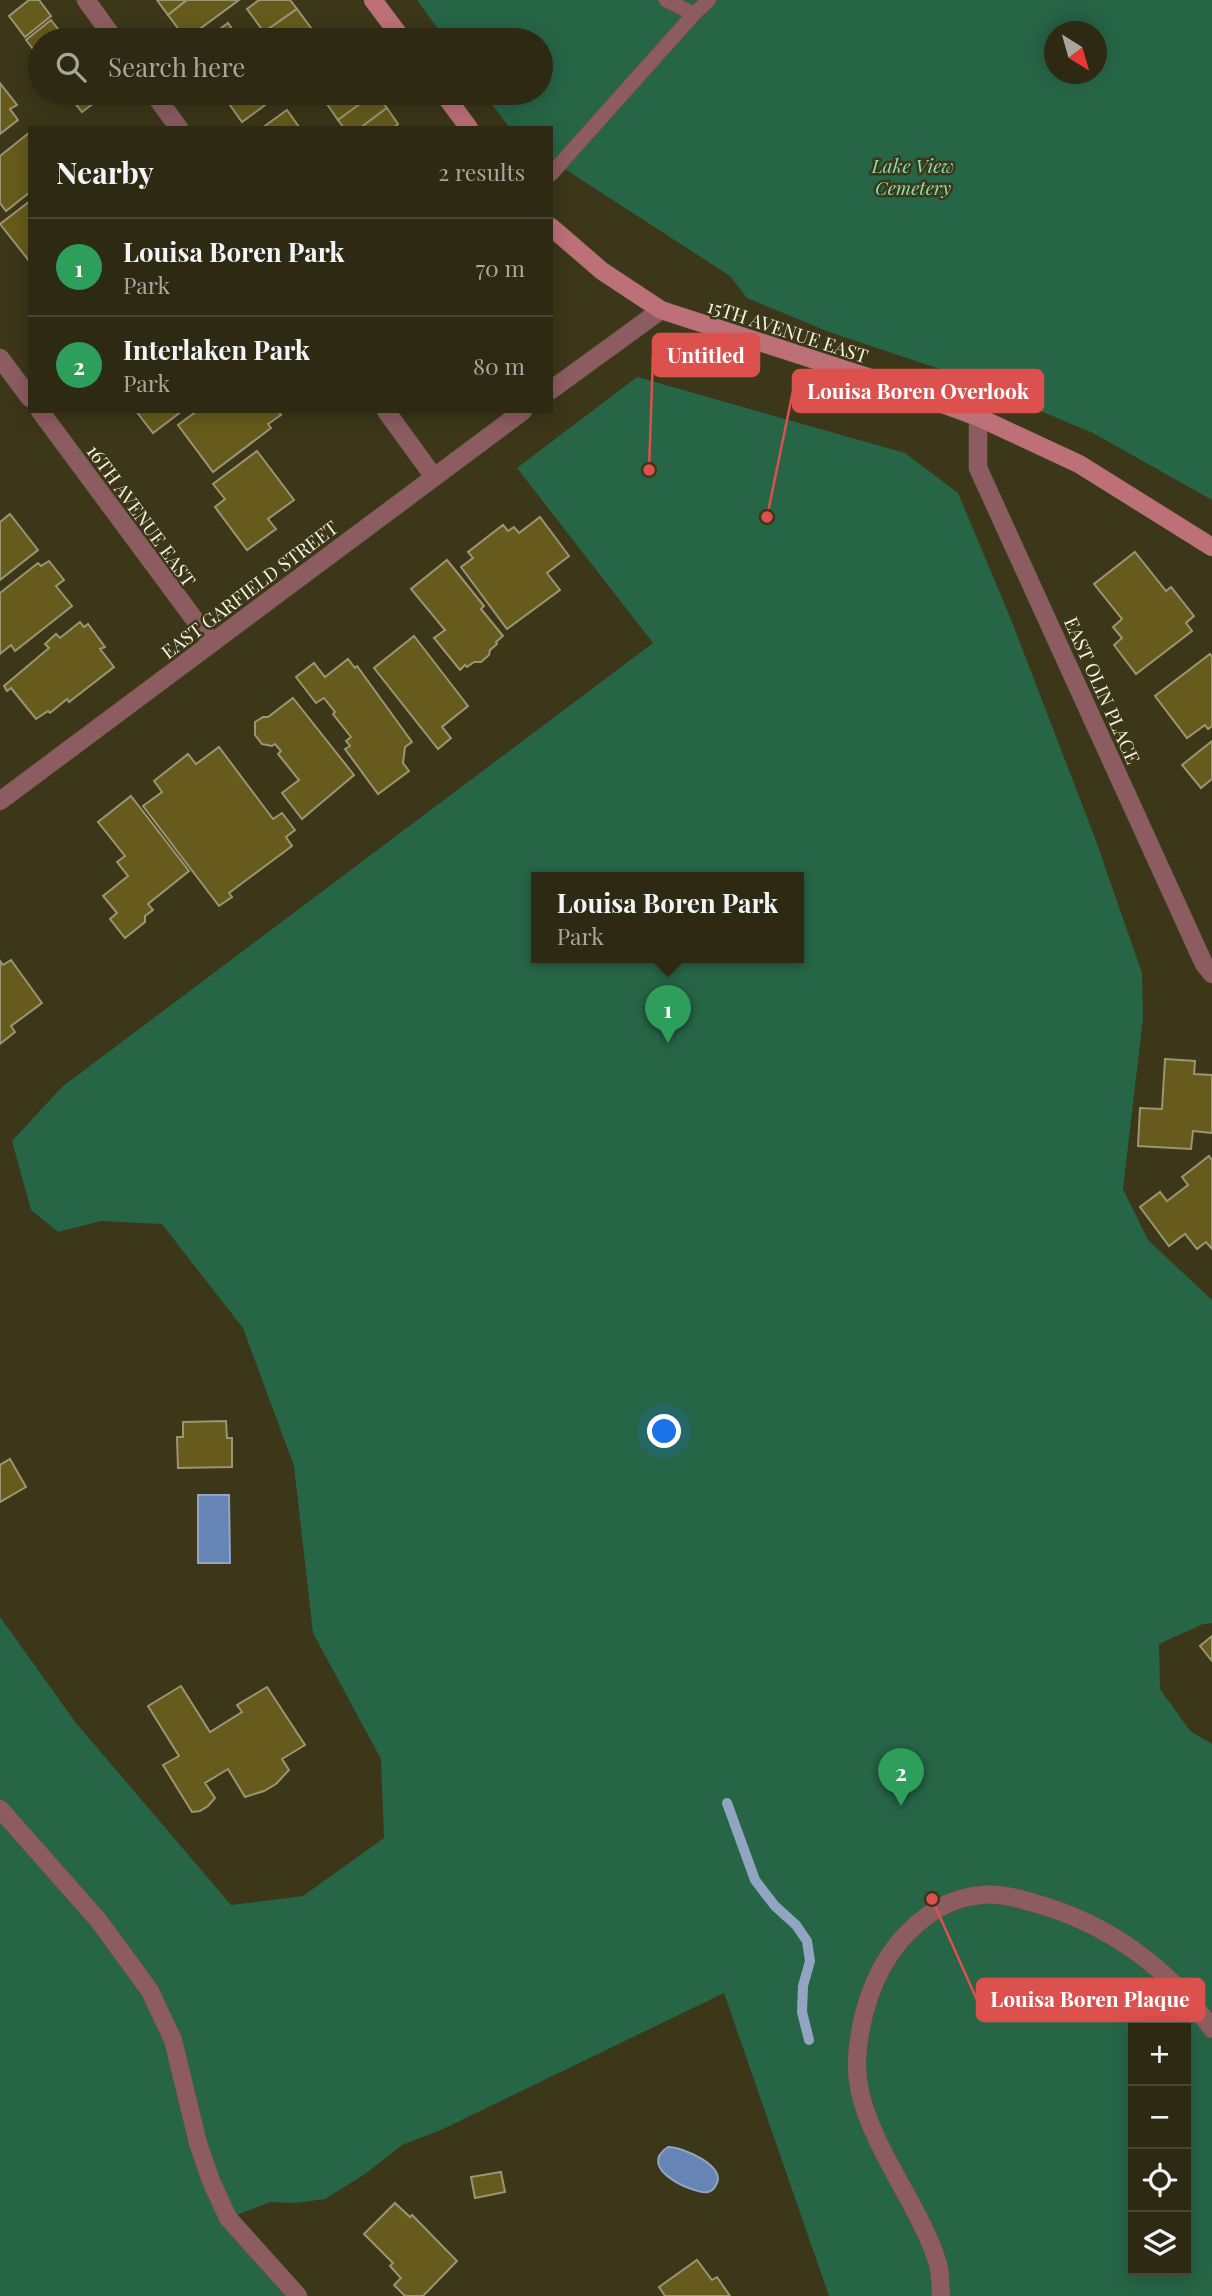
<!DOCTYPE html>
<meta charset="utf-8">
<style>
body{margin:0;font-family:"Playfair Display",serif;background:#35311b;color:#f1f3f6}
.controls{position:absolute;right:21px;bottom:21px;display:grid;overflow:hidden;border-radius:0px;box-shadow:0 4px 18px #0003}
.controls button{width:63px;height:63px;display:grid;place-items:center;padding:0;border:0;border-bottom:2px solid #484532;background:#2d2912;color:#f1f3f6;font:35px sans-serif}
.compass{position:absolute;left:1044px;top:21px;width:63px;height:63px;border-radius:50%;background:#2d2912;box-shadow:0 4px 18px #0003;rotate:143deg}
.you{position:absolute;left:665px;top:1432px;width:24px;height:24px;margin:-18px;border:5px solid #fff;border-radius:50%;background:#1a73e8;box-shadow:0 0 0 10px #1a73e833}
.badge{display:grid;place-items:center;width:46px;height:46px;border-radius:50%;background:#95b2f1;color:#fff;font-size:23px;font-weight:700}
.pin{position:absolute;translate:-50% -58px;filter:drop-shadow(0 2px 4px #0008)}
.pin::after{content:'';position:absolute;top:37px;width:24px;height:21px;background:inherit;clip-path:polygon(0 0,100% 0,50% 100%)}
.popup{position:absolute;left:531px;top:872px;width:273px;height:91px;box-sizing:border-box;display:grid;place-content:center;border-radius:0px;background:#2d2912;filter:drop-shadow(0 2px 5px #0005);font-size:23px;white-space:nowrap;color:#a7a69f}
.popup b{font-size:26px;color:#f1f3f6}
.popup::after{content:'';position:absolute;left:50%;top:100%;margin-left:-14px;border:14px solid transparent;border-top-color:#2d2912}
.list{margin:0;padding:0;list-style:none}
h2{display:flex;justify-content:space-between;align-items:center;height:91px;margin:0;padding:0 28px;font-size:30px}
h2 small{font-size:23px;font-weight:400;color:#a7a69f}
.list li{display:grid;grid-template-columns:46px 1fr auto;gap:21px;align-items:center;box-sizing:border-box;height:98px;padding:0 28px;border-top:2px solid #484532}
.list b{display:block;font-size:26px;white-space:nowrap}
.list p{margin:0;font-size:23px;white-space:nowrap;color:#a7a69f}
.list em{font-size:23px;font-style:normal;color:#a7a69f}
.icon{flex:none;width:38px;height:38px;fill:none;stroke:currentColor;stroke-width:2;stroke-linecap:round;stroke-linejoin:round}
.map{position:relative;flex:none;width:1212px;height:2296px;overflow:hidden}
.search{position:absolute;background:#2d2912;box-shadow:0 4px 18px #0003;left:28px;top:28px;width:525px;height:77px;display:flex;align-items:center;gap:18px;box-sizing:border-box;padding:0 24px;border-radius:38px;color:#a7a69f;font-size:26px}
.panel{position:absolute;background:#2d2912;box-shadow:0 4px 18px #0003;left:28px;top:126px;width:525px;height:287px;border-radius:0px}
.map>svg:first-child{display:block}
.green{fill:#276547;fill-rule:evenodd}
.water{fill:#6684b5;stroke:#91a5c2;stroke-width:2}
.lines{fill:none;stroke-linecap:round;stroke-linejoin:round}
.stream{stroke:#91a5c2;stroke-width:10}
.building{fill:#665b1c;stroke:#9a9573;stroke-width:2}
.lane-casing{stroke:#5a5538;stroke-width:16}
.street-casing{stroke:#5a5538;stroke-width:19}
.secondary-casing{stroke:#5a5538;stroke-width:19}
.lane{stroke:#8d5c61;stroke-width:14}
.street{stroke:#8d5c61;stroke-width:18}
.secondary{stroke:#bd7078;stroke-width:18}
.labels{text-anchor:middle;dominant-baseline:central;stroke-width:5;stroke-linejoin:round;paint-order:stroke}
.park-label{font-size:19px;font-style:italic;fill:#83dfae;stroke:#3c3718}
.street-label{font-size:19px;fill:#f5f2e0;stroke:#3c3718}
.leader{fill:none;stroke:#dc504d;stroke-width:2.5}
.callout-dot{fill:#dc504d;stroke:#3c3718;stroke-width:2.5}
.callout{fill:#dc504d;stroke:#dc504d;stroke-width:2.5}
.callout-label{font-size:21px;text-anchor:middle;font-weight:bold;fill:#fff}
</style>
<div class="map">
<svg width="1212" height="2296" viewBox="0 0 1212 2296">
<rect width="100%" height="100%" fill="#3c3718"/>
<g class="green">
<path d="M417,0H1212V500L1093,433L943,370L829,332L747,298L730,276L551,160V128H510L483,93H541V40H446ZM1054,32H1096V74H1054Z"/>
<path d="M637,377L905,453L958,493L1010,617L1095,838L1142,973L1143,1018L1123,1189L1148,1240L1212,1300V1623L1203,1624L1159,1644L1160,1689L1190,1731L1212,1744V2296H829L724,1993L443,2129L402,2145L365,2174L325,2199L295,2203L270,2202L229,2218L298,2296H0V1617L76,1723L231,1905L303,1896L384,1838L381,1759L313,1633L294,1466L243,1328L162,1224L101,1221L58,1232L31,1210L12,1141L62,1087L653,643L517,468ZM537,877H799V957H537ZM1133,2028H1186V2270H1133Z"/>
</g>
<g class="water">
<path d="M198,1495H229L230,1563H198Z"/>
<path d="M668,2147C682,2147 728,2166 716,2185C714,2189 713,2190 708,2192C697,2195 634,2169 668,2147Z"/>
</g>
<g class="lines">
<path class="stream" d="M727,1803L755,1880L775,1906L796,1925L807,1941L810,1961L803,1986L802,2012L809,2040"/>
</g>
<g class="building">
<path d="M29,0H39L51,16L25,37L9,16Z"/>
<path d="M157,0H187L168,15Z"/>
<path d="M187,0H239L186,39L168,15Z"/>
<path d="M259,0H290L297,9L264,32L247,9Z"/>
<path d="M297,9L314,32L303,40H270L264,32Z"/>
<path d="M51,20L66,39L40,40V58L26,40Z"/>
<path d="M228,23L240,40H205Z"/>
<path d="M0,83L17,105L10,109L18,120L0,134Z"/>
<path d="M67,93H107L82,112Z"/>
<path d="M232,93H279L280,94L242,122L225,98Z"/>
<path d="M319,93H343L327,104Z"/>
<path d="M343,93H375L338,120L327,104Z"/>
<path d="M375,93L387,108L360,128H344L338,120Z"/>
<path d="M387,108L398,124L393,128H360Z"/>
<path d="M287,110L299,127L298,128H262Z"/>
<path d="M30,132V192L6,211L0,203V156Z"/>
<path d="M30,201V262L0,224Z"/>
<path d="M136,411H182L153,433Z"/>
<path d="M197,411H278L281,415L268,424L271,428L213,472L178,425Z"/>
<path d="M257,451L294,500L268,519L276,529L247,550L215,507L225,499L213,484Z"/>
<path d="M10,514L38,550L0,580V522Z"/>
<path d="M540,517L569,556L547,573L560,590L507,629L461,567L473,558L468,552L503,525L508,531L514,527L519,533Z"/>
<path d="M1135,552L1166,591L1171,587L1194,616L1186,623L1192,631L1136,674L1114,645L1122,638L1113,627L1122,619L1094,584Z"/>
<path d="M447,560L484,606L481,609L503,636L496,642L497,644L490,650L489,655L481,662H474L467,667L465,665L460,670L434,638L445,630L411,589Z"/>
<path d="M49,561L64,580L56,586L72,606L15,651L11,645L0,654V593L38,563L41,566Z"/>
<path d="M80,622L84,627L88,624L105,647L100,649L114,667L69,702L67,699L50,713L48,711L36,719L11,688L7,691L4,686L49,648L45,644L56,634L60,638Z"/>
<path d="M414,636L468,706L442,727L451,738L438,749L374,668Z"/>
<path d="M1210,654L1212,657V726L1208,729L1205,725L1187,738L1155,696Z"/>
<path d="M348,659L355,668L357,666L412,742L405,747L403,763L409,771L378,794L345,749L350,746L346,741L351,737L333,714L335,712L324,698L316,703L296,677L314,663L325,677Z"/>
<path d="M293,698L354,775L302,819L282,793L299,780L278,754L281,751L275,744L272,746L262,744L255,735V722L263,717H268Z"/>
<path d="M1212,741V779L1201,788L1182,765Z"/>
<path d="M219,747L273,819L282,813L295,830L286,837L292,846L229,893L232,897L219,906L143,806L162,792L154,781L188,754L196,764Z"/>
<path d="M131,796L189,871L148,904L153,910L145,916V922L125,938L110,919L117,913L103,896L128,876L117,862L125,856L98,822Z"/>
<path d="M11,960L42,1003L11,1026L15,1032L0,1044V961L3,965Z"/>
<path d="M1165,1059L1195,1061L1194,1074L1212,1075V1133L1193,1131L1191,1149L1138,1146L1140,1108L1162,1109Z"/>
<path d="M1209,1156L1212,1160V1249L1206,1242L1197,1249L1185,1234L1169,1246L1140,1207L1160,1192L1167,1201L1188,1185L1182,1177Z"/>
<path d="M226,1421L227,1438H232V1467L178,1468L177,1437H183V1422Z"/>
<path d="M10,1459L26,1487L0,1502V1465Z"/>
<path d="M1212,1636V1661L1200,1646Z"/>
<path d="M181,1686L210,1732L242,1712L237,1705L267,1687L305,1745L282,1759L289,1770L276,1784L264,1791L245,1797L228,1769L205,1783L215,1798L208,1806L200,1811L192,1812L163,1765L179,1756L148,1706Z"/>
<path d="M501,2172L505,2192L475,2198L471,2177Z"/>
<path d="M395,2203L410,2217L412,2215L457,2261L423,2296H405L394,2285L401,2278L390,2266L393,2263L364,2234Z"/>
<path d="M697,2260L712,2280L717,2277L730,2296H665L659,2287Z"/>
</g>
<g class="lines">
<g class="lane-casing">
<g id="lane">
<path d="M666,0L694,14"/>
<path d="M551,174L694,14L709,0"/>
</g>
</g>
<g class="street-casing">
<g id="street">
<path d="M86,0L115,40"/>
<path d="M153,93L179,128"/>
<path d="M0,358L30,398"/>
<path d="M551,390L661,310"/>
<path d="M40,411L212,643"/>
<path d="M386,411L434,477"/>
<path d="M978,417V468L1204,964L1212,974"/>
<path d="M0,801L523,411"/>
<path d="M0,1809L99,1921L150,1991L173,2040L198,2143L211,2181L228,2218L298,2296"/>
<path d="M941,2296C940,2286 941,2274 938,2264C919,2199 853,2128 857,2058C860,2016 873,1973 900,1941C921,1917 949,1897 982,1895C999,1893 1017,1898 1034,1903C1107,1923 1168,1967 1212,2029"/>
</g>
</g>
<g class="secondary-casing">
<g id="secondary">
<path d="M373,0L403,40"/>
<path d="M443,93L469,128"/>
<path d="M551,227L602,271L661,310L880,381L978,417L1079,464L1212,547"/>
</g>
</g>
<use href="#lane" class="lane"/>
<use href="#street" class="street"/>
<use href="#secondary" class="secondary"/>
</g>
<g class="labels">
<g class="park-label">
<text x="913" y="165">Lake View<tspan x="913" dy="22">Cemetery</tspan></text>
</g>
<g class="street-label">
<text transform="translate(788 330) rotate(18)">15TH AVENUE EAST</text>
<text transform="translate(142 515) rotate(54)">16TH AVENUE EAST</text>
<text transform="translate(249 589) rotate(-37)">EAST GARFIELD STREET</text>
<text transform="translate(1103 690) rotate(66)">EAST OLIN PLACE</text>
</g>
</g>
<path class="leader" d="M649 470L653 355M767 517L793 391M932 1899L977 2000"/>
<g class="callout-dot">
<circle cx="649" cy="470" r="7"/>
<circle cx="767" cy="517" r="7"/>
<circle cx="932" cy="1899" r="7"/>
</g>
<g class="callout">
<rect x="653" y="334" width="106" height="42" rx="7"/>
<rect x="793" y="370" width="250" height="42" rx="7"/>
<rect x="977" y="1979" width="227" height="42" rx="7"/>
</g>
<g class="callout-label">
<text x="706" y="363">Untitled</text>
<text x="918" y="399">Louisa Boren Overlook</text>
<text x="1090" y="2007">Louisa Boren Plaque</text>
</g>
</svg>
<div class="controls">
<button>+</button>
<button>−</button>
<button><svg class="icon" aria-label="locate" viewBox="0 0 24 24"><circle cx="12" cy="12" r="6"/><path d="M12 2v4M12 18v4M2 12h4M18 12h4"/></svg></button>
<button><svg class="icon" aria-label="layers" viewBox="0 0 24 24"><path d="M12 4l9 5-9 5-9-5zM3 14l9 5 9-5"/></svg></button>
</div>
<svg class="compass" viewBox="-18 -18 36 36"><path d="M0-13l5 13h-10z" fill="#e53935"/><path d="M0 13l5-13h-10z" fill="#a7a69f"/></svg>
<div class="you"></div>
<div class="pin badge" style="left:668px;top:1043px;background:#2e9e5b">1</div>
<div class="popup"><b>Louisa Boren Park</b>Park</div>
<div class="pin badge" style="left:901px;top:1806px;background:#2e9e5b">2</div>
<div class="search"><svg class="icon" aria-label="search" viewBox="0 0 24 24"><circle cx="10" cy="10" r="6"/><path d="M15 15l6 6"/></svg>Search here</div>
<section class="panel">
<h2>Nearby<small>2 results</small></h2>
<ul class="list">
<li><span class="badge" style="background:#2e9e5b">1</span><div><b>Louisa Boren Park</b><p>Park</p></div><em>70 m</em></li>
<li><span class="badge" style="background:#2e9e5b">2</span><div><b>Interlaken Park</b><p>Park</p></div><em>80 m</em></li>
</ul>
</section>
</div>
